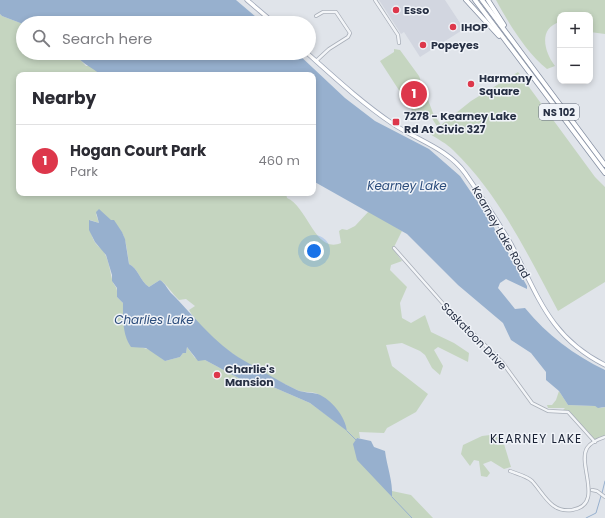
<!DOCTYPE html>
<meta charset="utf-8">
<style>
body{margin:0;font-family:Poppins,sans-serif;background:#f7f7f7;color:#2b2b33}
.controls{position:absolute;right:12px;top:12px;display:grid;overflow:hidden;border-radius:8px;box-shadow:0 2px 6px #0003}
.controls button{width:36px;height:36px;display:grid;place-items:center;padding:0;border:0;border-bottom:1px solid #e1e1e2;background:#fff;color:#2b2b33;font:20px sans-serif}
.you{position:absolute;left:314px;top:251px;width:14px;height:14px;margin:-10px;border:3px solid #fff;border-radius:50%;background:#1a73e8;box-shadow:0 0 0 6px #1a73e833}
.badge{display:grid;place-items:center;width:26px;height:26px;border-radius:50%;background:#dd374b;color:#fff;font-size:13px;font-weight:700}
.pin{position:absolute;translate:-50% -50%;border:2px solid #fff;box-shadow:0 1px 4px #0006}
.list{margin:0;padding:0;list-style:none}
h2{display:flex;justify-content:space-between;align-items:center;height:52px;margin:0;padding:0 16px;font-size:17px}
h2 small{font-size:13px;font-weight:400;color:#7c7c81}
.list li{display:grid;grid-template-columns:26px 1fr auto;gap:12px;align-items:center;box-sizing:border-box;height:72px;padding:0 16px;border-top:1px solid #e1e1e2}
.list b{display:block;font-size:15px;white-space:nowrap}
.list p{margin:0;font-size:13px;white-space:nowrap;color:#7c7c81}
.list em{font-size:13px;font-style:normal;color:#7c7c81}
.icon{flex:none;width:22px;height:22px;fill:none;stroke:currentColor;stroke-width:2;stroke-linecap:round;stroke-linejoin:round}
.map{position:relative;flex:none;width:605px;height:518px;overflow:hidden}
.search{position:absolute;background:#fff;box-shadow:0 2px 6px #0003;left:16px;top:16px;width:300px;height:44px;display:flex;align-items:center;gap:10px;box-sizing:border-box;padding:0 14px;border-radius:22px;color:#7c7c81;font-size:15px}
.panel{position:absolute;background:#fff;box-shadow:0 2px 6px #0003;left:16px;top:72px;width:300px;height:124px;border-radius:8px}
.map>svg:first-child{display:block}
.built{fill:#d2d6e0}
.green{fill:#c5d5c0;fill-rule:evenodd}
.water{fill:#97b0ce}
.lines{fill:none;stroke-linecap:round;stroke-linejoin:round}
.stream{stroke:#97b0ce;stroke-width:1}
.minor-casing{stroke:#a8aeb8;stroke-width:4}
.major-casing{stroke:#9ea7b8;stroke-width:5}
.highway-casing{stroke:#8690a3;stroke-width:5.5}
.minor{stroke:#f3f5f8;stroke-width:2.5}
.major{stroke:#fff;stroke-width:3.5}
.highway{stroke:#fff;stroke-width:4}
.poi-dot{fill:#dd374b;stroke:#f0f3f8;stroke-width:1.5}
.labels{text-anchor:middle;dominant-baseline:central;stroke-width:3;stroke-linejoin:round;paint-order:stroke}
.shield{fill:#f0f3f8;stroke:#636a7a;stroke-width:1}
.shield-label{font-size:10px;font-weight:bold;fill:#273044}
.poi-label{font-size:11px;font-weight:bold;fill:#273044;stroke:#f0f3f8;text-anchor:start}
.street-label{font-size:11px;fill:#273044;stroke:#f0f3f8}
.water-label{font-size:12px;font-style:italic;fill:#2c4d7c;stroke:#f0f3f8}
.neighbourhood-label{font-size:12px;letter-spacing:1px;fill:#192134;stroke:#f0f3f8}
</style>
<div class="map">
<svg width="605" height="518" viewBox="0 0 605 518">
<rect width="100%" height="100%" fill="#e0e4ea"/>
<path class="built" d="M379,0H445L464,29L420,57L404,32L401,34Z"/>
<g class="green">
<path d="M496,0H605V34L590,32V15H560V22C538,28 544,52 555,66L547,69C526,52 509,24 496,0Z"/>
<path d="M0,14L2,16L23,24V53H74L86,66H92L101,75H19V193H286L287,198C308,207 315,254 341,243L339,231L342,229L347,230L355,226L369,211L402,231L393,249L402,261L391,265L390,270L407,287L400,303L402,318L411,323L425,315L431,332L454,343L469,353L468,362L438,347L434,350L443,366L440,375L432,368L425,355L420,351L402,343L386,345L392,366L428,394L416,412L387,428L384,433L359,432L360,438H357L354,444L392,497V491L411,495L433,518H0ZM96,214C125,226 125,234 129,264C138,268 140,281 149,287L160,280C168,285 172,294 179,300L186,299L195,306L189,310C211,346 259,372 297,390C303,393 311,391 318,394C323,397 342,423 347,430L310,403L273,387L246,382L205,360L195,358L187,347L186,353H183L180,357L165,361L151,350L129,344L123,323V303L117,297C118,284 114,288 112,279C110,271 109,261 104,252C103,249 100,248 98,246C91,239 90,229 90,220L99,223Z"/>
<path d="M394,49L400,50L419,76L433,113L441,125L471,101L518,72L595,177L605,187V282L558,311C528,255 499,194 453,150C447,144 438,139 430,134L438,128L428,112L417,118L380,61L394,52Z"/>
<path d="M559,391L568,405L595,406L601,408L605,407V437L595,442L571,414L562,411L565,408H548L547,405H552L556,400Z"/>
<path d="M490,435L498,437L497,445L504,444L511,467L504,469L491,461L483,464L490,473L487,477L481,476L479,461L474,460L470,466L461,454L463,445L482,436Z"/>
</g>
<g class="water">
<path d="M0,0H236L263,23L23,24L2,16L0,14Z"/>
<path d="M74,53H297L345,98L375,121L429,149L460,176L488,217L527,286V289L506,279L500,283L498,288L515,309L525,308C547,335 574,355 605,370V407L598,408L595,406L568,405L559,391L546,380V372L531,353L511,340L503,323L458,285L407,234L313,181V75H101C92,67 82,64 74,53Z"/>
<path d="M99,209L111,220H114L122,232L125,239L129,264C138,268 140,281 149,287L160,280C166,284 167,289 172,294C195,317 214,343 243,360C261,370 278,381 297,390C303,393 311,392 318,394C332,400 345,416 347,431L310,403L273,387L246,382L205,360L198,361L187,347L186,353H183L180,357L165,361L146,348L131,347C122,334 123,317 123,303L117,297V288L112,281V275L106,255L95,242L89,230V220L99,223L96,212Z"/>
<path d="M357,438L371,441L374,447L385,451C387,467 393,481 392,497L357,460L353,444Z"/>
</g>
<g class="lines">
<g class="stream">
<path d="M347,431L356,440"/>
<path d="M602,493L605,481"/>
<path d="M392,497L412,518"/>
<path d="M586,518L596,513L601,496"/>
</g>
<g class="minor-casing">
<g id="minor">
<path d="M375,0L398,35L399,43"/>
<path d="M316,61L329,49L348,37L350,33L336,12H323L316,16"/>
<path d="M394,248L446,307L502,362L532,403L548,411L568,412L595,442"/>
<path d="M510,471C517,474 527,476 532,481C544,494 551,513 572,510C605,505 577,465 587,448C591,442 599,439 605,437"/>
<path d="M592,490L597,491L605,497"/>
</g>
</g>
<g class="major-casing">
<g id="major">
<path d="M247,0L274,23"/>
<path d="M307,53C335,78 362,103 393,124C417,140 448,149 465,173C481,196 497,220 511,244C538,295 549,337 605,365"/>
</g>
</g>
<g class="highway-casing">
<g id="highway">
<path d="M466,0L499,36"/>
<path d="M475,0L605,173"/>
<path d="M482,0L605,165"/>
<path d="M488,0L504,25"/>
</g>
</g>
<use href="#minor" class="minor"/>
<use href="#major" class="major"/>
<use href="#highway" class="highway"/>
</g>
<g class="poi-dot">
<circle cx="396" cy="10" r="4"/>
<circle cx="453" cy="27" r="4"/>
<circle cx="423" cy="45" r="4"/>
<circle cx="471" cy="84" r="4"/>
<rect x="392" y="118" width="8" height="8" rx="2"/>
<circle cx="217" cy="375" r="4"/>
</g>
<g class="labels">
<rect class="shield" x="539" y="104" width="40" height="16" rx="3"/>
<g class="shield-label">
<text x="559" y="112">NS 102</text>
</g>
<g class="poi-label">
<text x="404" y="10">Esso</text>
<text x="461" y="27">IHOP</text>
<text x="431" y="45">Popeyes</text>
<text x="479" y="78">Harmony<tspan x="479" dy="13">Square</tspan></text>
<text x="404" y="116">7278 - Kearney Lake<tspan x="404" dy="13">Rd At Civic 327</tspan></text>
<text x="225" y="369">Charlie's<tspan x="225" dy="13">Mansion</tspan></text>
</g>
<g class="street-label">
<text transform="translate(501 232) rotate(60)">Kearney Lake Road</text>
<text transform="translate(474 336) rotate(46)">Saskatoon Drive</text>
</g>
<g class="water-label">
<text x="407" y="185">Kearney Lake</text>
<text x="154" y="319">Charlies Lake</text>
</g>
<g class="neighbourhood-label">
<text x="536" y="438">KEARNEY LAKE</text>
</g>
</g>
</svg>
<div class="controls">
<button>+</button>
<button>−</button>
</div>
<div class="you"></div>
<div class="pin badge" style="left:414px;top:94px">1</div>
<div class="search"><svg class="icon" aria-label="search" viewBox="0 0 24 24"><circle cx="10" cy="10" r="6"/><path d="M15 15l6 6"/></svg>Search here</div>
<section class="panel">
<h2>Nearby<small></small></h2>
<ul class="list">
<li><span class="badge">1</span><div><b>Hogan Court Park</b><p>Park</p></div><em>460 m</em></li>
</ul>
</section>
</div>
